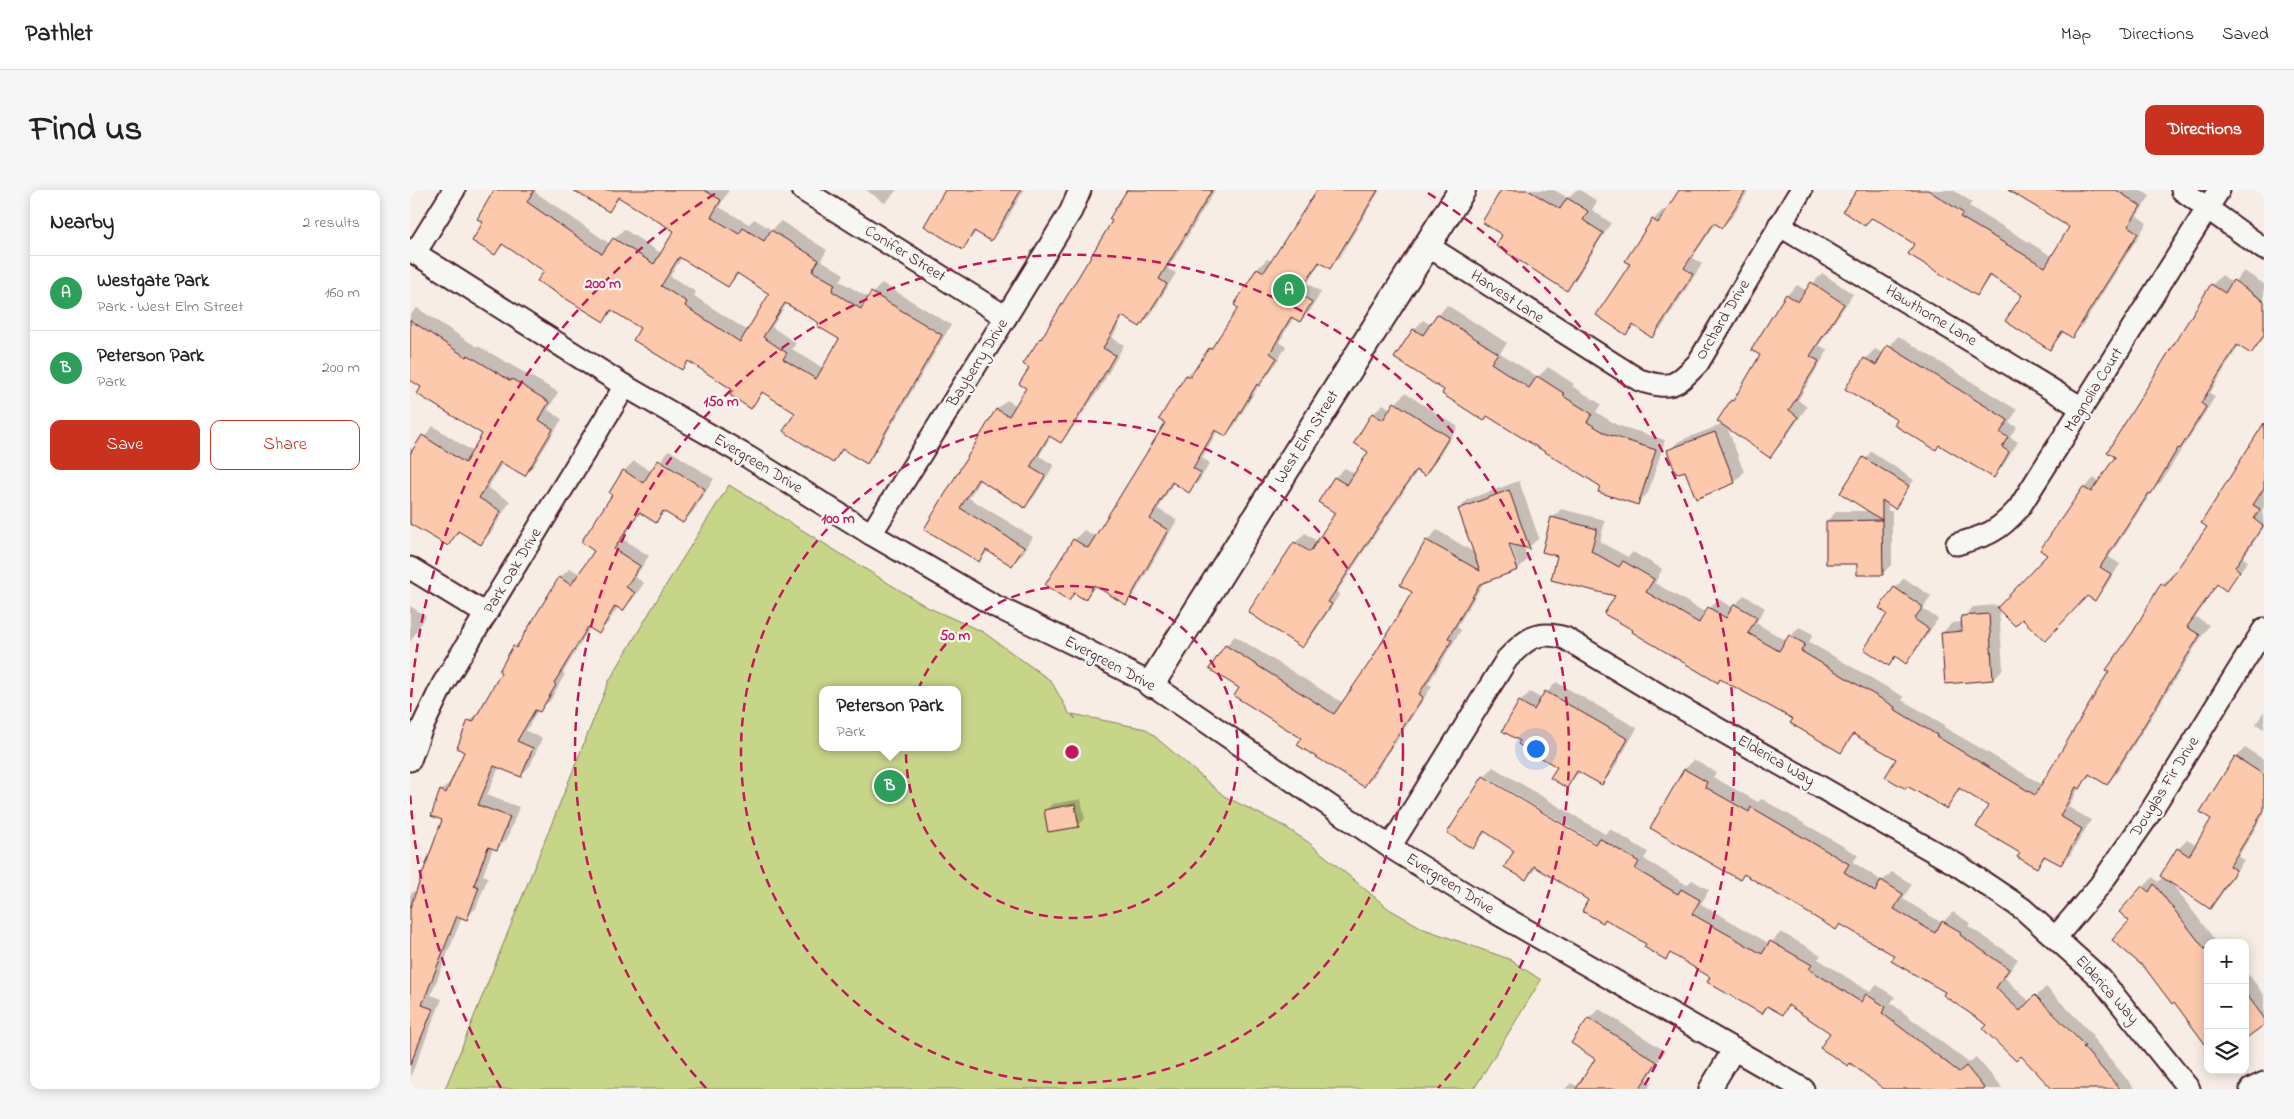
<!DOCTYPE html>
<meta charset="utf-8">
<style>
body{margin:0;font-family:"Indie Flower",sans-serif;background:#f6f6f6;color:#222}
.controls{position:absolute;right:15px;bottom:15px;display:grid;overflow:hidden;border-radius:10px;box-shadow:0 2px 12px #0003}
.controls button{width:45px;height:45px;display:grid;place-items:center;padding:0;border:0;border-bottom:1px solid #e0e0e0;background:#fff;color:#222;font:25px sans-serif}
.you{position:absolute;left:1125px;top:558px;width:18px;height:18px;margin:-12px;border:4px solid #fff;border-radius:50%;background:#1a73e8;box-shadow:0 0 0 8px #1a73e833}
.badge{display:grid;place-items:center;width:32px;height:32px;border-radius:50%;background:#c8321e;color:#fff;font-size:16px;font-weight:700}
.pin{position:absolute;translate:-50% -50%;border:2px solid #fff;box-shadow:0 1px 5px #0006}
.popup{position:absolute;left:409px;top:496px;width:142px;height:65px;box-sizing:border-box;display:grid;place-content:center;border-radius:10px;background:#fff;filter:drop-shadow(0 1px 4px #0005);font-size:16px;white-space:nowrap;color:#767676}
.popup b{font-size:19px;color:#222}
.popup::after{content:'';position:absolute;left:50%;top:100%;margin-left:-10px;border:10px solid transparent;border-top-color:#fff}
.list{margin:0;padding:0;list-style:none}
h2{display:flex;justify-content:space-between;align-items:center;height:65px;margin:0;padding:0 20px;font-size:21px}
h2 small{font-size:16px;font-weight:400;color:#767676}
.list li{display:grid;grid-template-columns:32px 1fr auto;gap:15px;align-items:center;box-sizing:border-box;height:75px;padding:0 20px;border-top:1px solid #e0e0e0}
.list b{display:block;font-size:19px;white-space:nowrap}
.list p{margin:0;font-size:16px;white-space:nowrap;color:#767676}
.list em{font-size:16px;font-style:normal;color:#767676}
.actions{display:flex;gap:10px;padding:15px 20px}
.actions a{flex:1;padding:11px 0;border:1px solid #c8321e;border-radius:10px;text-align:center;font-size:18px;color:#c8321e}
.actions .main{background:#c8321e;color:#fff}
.icon{flex:none;width:28px;height:28px;fill:none;stroke:currentColor;stroke-width:2;stroke-linecap:round;stroke-linejoin:round}
.map{position:relative;flex:none;width:1854px;height:899px;overflow:hidden;border-radius:10px}
header{display:flex;align-items:center;gap:30px;box-sizing:border-box;height:70px;padding:0 25px;background:#fff;border-bottom:1px solid #e0e0e0}
header strong{font-size:24px}
nav{display:flex;gap:28px;margin-inline-start:auto;font-size:18px}
.intro{display:flex;align-items:center;justify-content:space-between;box-sizing:border-box;height:120px;padding:0 30px}
h1{margin:0;font-size:35px}
.button{padding:12px 22px;border-radius:10px;background:#c8321e;color:#fff;font-size:18px;font-weight:700}
main{display:flex;gap:30px;padding:0 30px}
aside{flex:1;background:#fff;border-radius:10px;box-shadow:0 2px 12px #0003}
.map>svg:first-child{display:block}
.green{fill:#c7d589;stroke:#887a5a;fill-rule:evenodd}
.shadow{fill:#0003;fill-rule:evenodd}
.building{fill:#fcc9ad;stroke:#4a1f2b;fill-rule:evenodd}
.lines{fill:none;stroke-linecap:round;stroke-linejoin:round}
.minor-casing{stroke:#4a1f2b;stroke-width:25}
.tertiary-casing{stroke:#4a1f2b;stroke-width:30}
.minor{stroke:#f6f6f2;stroke-width:21}
.tertiary{stroke:#f6f6f2;stroke-width:26}
.ring{fill:none;stroke:#c2185b;stroke-width:2.5;stroke-dasharray:9 6}
.labels{text-anchor:middle;dominant-baseline:central;stroke-width:4.5;stroke-linejoin:round;paint-order:stroke}
.street-label{font-size:16px;fill:#4a1f2b;stroke:#f6f6f2}
.centre{fill:#c2185b;stroke:#f6f6f2;stroke-width:2.5}
.ring-label{font-size:15px;text-anchor:middle;font-weight:bold;fill:#c2185b;stroke:#f6f6f2;stroke-width:4.5;stroke-linejoin:round;paint-order:stroke}
</style>
<header>
<strong>Pathlet</strong>
<nav><a>Map</a><a>Directions</a><a>Saved</a></nav>
</header>
<div class="intro"><h1>Find us</h1><a class="button">Directions</a></div>
<main>
<aside>
<h2>Nearby<small>2 results</small></h2>
<ul class="list">
<li><span class="badge" style="background:#2e9e5b">A</span><div><b>Westgate Park</b><p>Park · West Elm Street</p></div><em>160 m</em></li>
<li><span class="badge" style="background:#2e9e5b">B</span><div><b>Peterson Park</b><p>Park</p></div><em>200 m</em></li>
</ul>
<div class="actions"><a class="main">Save</a><a>Share</a></div>
</aside>
<div class="map">
<svg width="1854" height="899" viewBox="0 0 1854 899">
<rect width="100%" height="100%" fill="#f7ede4"/>
<filter id="ink" filterUnits="userSpaceOnUse"><feTurbulence type="fractalNoise" baseFrequency=".02" numOctaves="2"/><feDisplacementMap in="SourceGraphic" scale="10" xChannelSelector="R" yChannelSelector="G"/><feConvolveMatrix kernelMatrix="1 2 1 2 8 2 1 2 1" color-interpolation-filters="sRGB"/></filter>
<g filter="url(#ink)">
<path class="green" d="M319,295L517,417L573,442L641,491L659,523L666,529L662,524L736,539L814,606L872,635L898,652L979,719L1014,739L1099,769L1131,790L1064,899H35L199,491L251,403ZM412,500H548V557H412Z"/>
<g class="shadow">
<path d="M86,0H127L125,2L200,54L214,39L252,64L266,40L211,7L199,20L166,0H319L309,17L339,34L344,29L362,40L371,31L417,60L411,70L434,84L430,91L459,108L472,93L541,135L466,262L457,272L434,259L423,272L387,223L354,202L341,217L324,200L280,171L272,179L231,138L204,120L194,130L136,80L94,54L85,63L75,32ZM272,67L318,96L330,83L361,103L338,141L284,106L286,102L260,86ZM377,113L410,133L430,149L413,178L382,159L386,153L362,137Z"/>
<path d="M456,0H487L475,13Z"/>
<path d="M537,0H614L591,39L581,49L567,41L553,58Z"/>
<path d="M718,0H805L758,79L766,83L740,126L730,136L714,126L702,148L714,155L690,198L660,242L650,251L641,246L629,266L644,275L625,306L615,316L571,289L559,308L623,347L612,365L602,374L579,360L569,371L515,338L587,219L597,210L607,216L617,198L621,178L631,149L704,30Z"/>
<path d="M905,0H970L929,68L920,78L911,72L897,93L911,102L900,121L890,131L884,127L869,152L876,157L859,184L850,193L825,235L815,245L808,240L792,268L800,273L789,291L779,301L764,292L748,319L767,330L725,403L716,413L687,395L675,408L666,402L659,409L664,350L674,340L686,347L757,232L777,185L787,176L788,177L807,152L830,117L848,78L857,69L862,71L908,1Z"/>
<path d="M1093,0H1144L1158,8L1166,0H1170L1187,11L1182,20L1201,33L1166,89L1157,99L1094,44Z"/>
<path d="M1270,0H1339L1322,27L1312,37L1306,33L1282,68L1292,74L1252,137L1242,147L1225,135L1216,144L1221,74L1243,30L1253,20L1256,22Z"/>
<path d="M1448,0H1543L1562,12L1559,16L1643,67L1661,36L1600,0H1731L1740,6L1727,26L1737,33L1672,136L1662,146L1655,141L1640,158L1614,104L1582,85L1567,104L1506,54L1462,27L1455,34Z"/>
<path d="M1834,81L1854,94V148L1841,163L1829,155L1800,203L1805,207L1751,292L1743,300L1699,367L1710,374L1694,399L1685,409L1677,404L1612,427L1589,419L1593,479L1583,489L1532,443L1542,433L1553,432V427L1563,417L1588,415L1589,418L1639,365L1650,332L1674,298L1684,288L1690,292L1707,267L1802,95L1812,85L1823,93Z"/>
<path d="M1412,83L1443,104L1409,155L1418,160L1388,210L1397,217L1370,256L1360,266L1317,237L1334,282L1325,292L1276,279L1259,261L1269,251L1313,234L1322,211L1329,204L1352,165L1343,159L1377,105L1387,95L1397,101Z"/>
<path d="M1037,115L1097,153L1090,163L1128,187L1138,177L1164,194L1162,196L1191,214L1186,222L1207,235L1255,250L1238,303L1228,313L1192,296L1036,200L1004,140L1013,130L1021,135Z"/>
<path d="M7,118L67,157L68,156L148,202L138,220L152,229L124,275L114,285L93,272L78,298L100,311L81,343L71,353L50,341L38,355L0,330V258L4,260L23,236L63,262L74,243L0,188V125Z"/>
<path d="M1488,146L1607,220L1599,233L1607,237L1600,247L1608,252L1593,276L1583,286L1530,254L1525,259L1489,229L1437,199L1455,169L1465,159L1474,164Z"/>
<path d="M995,203L1048,237L1024,274L1015,284L1008,280L927,402L930,404L901,447L892,457L885,353L895,343L908,352L927,323L909,312L925,287L935,278L945,284L960,262L963,224L973,214L981,219Z"/>
<path d="M1854,233V317L1852,320L1854,337L1833,368L1838,371L1818,397L1788,380L1779,395L1799,407L1786,427L1799,435L1706,584L1697,593L1681,584L1669,598L1658,617L1681,630L1660,665L1651,674L1637,666L1626,677L1612,662L1580,615L1551,598L1536,617L1498,595L1495,598L1487,568L1445,544L1431,561L1385,528L1311,488L1308,492L1206,405L1148,365L1142,328L1151,319L1195,330L1190,352L1218,367L1223,362L1252,379L1245,393L1296,423L1308,409L1323,418L1334,405L1355,418L1346,433L1377,451L1389,437L1403,444L1399,452L1494,507L1492,510L1535,535L1534,537L1633,595L1752,394L1762,385L1764,386L1798,336Z"/>
<path d="M259,260L304,289L283,322L273,332L256,321L246,331L231,322L213,349L239,366L225,387L234,393L222,410L212,420L208,417L198,433L189,442L180,437L153,483L155,484L140,511L128,520L116,541L132,548L120,576L110,586L89,577L77,605L109,617L97,649L87,659L83,658L73,685L78,687L66,718L56,728L52,727L21,805L32,809L0,888V705L4,701L7,702L34,629L31,601L41,591L55,561L60,531L69,521L93,482L104,457L114,447L150,388L160,378L170,384L186,360L204,304L214,281L224,271L242,282Z"/>
<path d="M1461,261L1504,290L1484,317L1478,313V321H1482V374L1472,384L1448,373L1417,331L1427,321H1461L1432,302Z"/>
<path d="M1109,291L1129,348L1119,357L1113,356L1118,369L1108,379L1074,392L1047,437L1051,440L1018,494L1022,496L964,586L954,596L830,498L816,456L825,446L933,513L961,473L1004,401L992,394L1018,350L1027,340L1065,363L1049,319L1059,309ZM1098,347L1108,375H1105L1096,348Z"/>
<path d="M1494,388L1521,406L1513,419L1528,429L1505,462L1496,472L1487,466L1479,475V423L1485,398Z"/>
<path d="M0,416L16,426L0,452Z"/>
<path d="M1146,492L1227,538L1201,584L1191,594L1170,581L1157,596L1148,576L1111,550L1110,512L1120,502L1132,509Z"/>
<path d="M1854,521V539L1846,534Z"/>
<path d="M1835,558L1853,569L1854,567V624L1828,667L1834,670L1809,708L1800,717L1760,691L1807,753H1798V848L1721,730L1711,722L1743,687L1748,692L1753,687L1751,685L1768,659L1777,650L1787,656L1803,628L1791,621L1826,567Z"/>
<path d="M1284,570L1306,582L1303,587L1348,612L1352,609L1448,665L1443,672L1472,691L1482,682L1502,694L1493,709L1532,733L1543,722L1560,733L1558,736L1608,769L1595,788L1620,812L1636,797L1683,845L1682,847L1725,899H1644L1611,864L1579,835L1486,765L1432,733L1426,739L1336,683L1330,689L1242,638L1275,579Z"/>
<path d="M1083,577L1195,644L1200,639L1238,662L1234,669L1277,695L1282,690L1299,700L1291,714L1360,754L1371,742L1411,765L1408,769L1460,802L1467,795L1485,807L1481,813L1559,873L1566,867L1593,899H1476L1422,843L1381,815L1373,823L1359,816L1352,823L1302,786L1261,762L1255,768L1180,710L1127,677L1116,689L1106,660L1077,641L1062,658L1038,642L1074,587V589L1190,658L1191,656L1075,586Z"/>
<path d="M671,609L675,629L668,636L636,620L642,614Z"/>
<path d="M1839,785L1854,805V834L1835,847V788Z"/>
<path d="M1189,819L1255,861L1237,890L1241,893L1238,899H1155L1161,893L1169,897L1187,868L1179,828Z"/>
</g>
<g class="building">
<path d="M84,0H124L117,12L192,64L203,48L244,74L264,41L208,7L199,22L163,0H294L311,10L301,27L329,44L333,38L354,51L361,40L409,70L402,81L425,94L422,101L451,119L461,102L532,145L457,274L432,259L423,273L373,241L385,223L352,202L341,219L320,205L323,200L278,171L272,180L223,150L230,138L201,120L194,132L127,91L134,81L92,54L85,65L62,51L73,32L67,29ZM269,67L318,97L327,83L359,104L330,152L275,116L277,112L251,96ZM375,113L409,133L407,136L429,149L406,189L373,169L377,163L353,147Z"/>
<path d="M535,0H611L581,51L564,41L553,60L514,36Z"/>
<path d="M717,0H802L749,89L757,94L730,137L712,126L693,158L705,165L680,209L651,253L639,246L620,277L635,286L615,318L568,289L550,318L614,357L602,376L576,360L569,372L514,339L586,219L599,226L616,198L609,194L619,178L613,174L630,148L631,149L702,31L699,29Z"/>
<path d="M907,0H968L920,79L909,72L888,103L902,112L890,132L881,127L860,163L867,168L849,196L847,194L816,246L805,240L783,278L791,283L779,303L762,292L740,329L758,340L716,415L684,395L675,410L664,403L659,411L635,395L663,349L678,358L755,233L749,229L776,185L780,187L799,158L801,159L828,118L824,115L847,78L854,82Z"/>
<path d="M1091,0H1118L1150,19L1157,8L1178,21L1173,30L1193,43L1157,101L1086,56L1092,45L1072,32Z"/>
<path d="M1269,0H1336L1312,38L1304,33L1274,78L1283,84L1242,148L1223,135L1216,145L1186,125L1220,74L1215,71L1242,29L1248,33Z"/>
<path d="M1447,0H1518L1553,23L1550,27L1635,77L1659,37L1598,0H1706L1731,16L1718,36L1728,43L1662,148L1652,141L1640,160L1595,131L1612,105L1579,85L1567,106L1498,64L1504,54L1470,32L1461,28L1455,36L1433,21Z"/>
<path d="M1823,90L1854,111V145L1841,164L1827,155L1791,213L1796,217L1770,259L1768,258L1741,304L1739,303L1690,377L1701,384L1685,411L1677,406L1635,451L1612,429L1605,436L1587,418L1637,365L1630,360L1649,332L1673,297L1681,302L1705,267L1697,262L1801,94L1815,103Z"/>
<path d="M1401,92L1434,114L1400,166L1409,171L1379,220L1388,227L1360,268L1307,231L1321,210L1323,211L1350,165L1341,160L1376,104L1388,112Z"/>
<path d="M1027,124L1088,163L1081,173L1119,198L1127,186L1155,204L1153,206L1182,224L1177,232L1197,244L1246,260L1228,315L1188,302L1190,296L1077,226L1074,231L1032,204L1034,200L984,168L1003,139L1013,145Z"/>
<path d="M0,130L56,167L58,165L101,191L102,189L139,212L129,230L143,239L115,286L90,272L69,308L91,321L71,355L48,341L38,356L0,334V264L12,245L55,273L72,244L7,204L11,197L0,190Z"/>
<path d="M1477,155L1598,230L1590,243L1598,247L1592,257L1599,262L1584,288L1529,255L1526,260L1484,235L1487,230L1435,199L1454,168L1466,175Z"/>
<path d="M984,212L1039,247L1015,286L1006,280L918,412L922,414L892,458L838,422L884,352L900,362L925,323L908,312L924,287L937,295L958,262L944,253L962,223L973,230Z"/>
<path d="M1854,233V298L1843,315L1850,319L1844,329L1853,336L1825,377L1830,381L1816,401L1807,394L1777,437L1790,445L1697,595L1679,584L1670,599L1666,597L1650,626L1672,639L1651,675L1634,666L1627,678L1607,667L1610,663L1566,637L1578,616L1549,598L1537,619L1497,596L1496,599L1475,587L1486,569L1443,544L1431,563L1380,533L1383,529L1310,489L1308,493L1222,442L1223,440L1194,424L1205,406L1141,390L1147,366L1132,362L1141,327L1187,339L1181,361L1209,377L1213,371L1244,389L1236,402L1289,433L1298,417L1316,428L1324,414L1347,427L1338,443L1369,461L1379,445L1395,454L1391,461L1485,517L1484,519L1527,545L1526,546L1625,605L1699,481L1696,480L1723,442L1751,393L1755,396L1797,337L1791,333Z"/>
<path d="M1305,242L1325,293L1286,309L1275,281L1266,284L1257,260Z"/>
<path d="M1453,267L1499,296L1485,319L1472,310V330L1430,303Z"/>
<path d="M248,270L295,299L273,333L253,321L246,333L229,322L204,359L230,376L216,397L225,403L213,421L205,416L189,444L178,437L144,493L146,495L130,522L125,520L107,551L123,558L111,587L84,576L68,615L100,627L87,660L78,657L64,695L69,697L57,730L47,726L12,815L23,819L0,875V718L32,630L21,626L30,600L36,603L54,562L47,558L58,530L63,532L91,483L89,481L103,456L106,458L149,387L161,395L184,361L171,352L202,305L199,303L213,280L233,293Z"/>
<path d="M1099,300L1120,359L1099,354L1108,380L1070,394L1038,448L1042,450L1009,504L1013,507L954,597L887,555L891,548L824,506L829,498L799,479L815,455L924,524L960,472L1002,402L990,395L1016,350L1070,381L1048,319Z"/>
<path d="M1472,330L1473,385H1447V374H1416V331Z"/>
<path d="M1484,397L1513,417L1504,429L1519,439L1496,474L1485,466L1479,476L1454,459L1477,424L1469,418Z"/>
<path d="M1579,424L1583,490L1535,494L1531,443L1552,441L1551,426Z"/>
<path d="M1135,501L1218,549L1192,595L1167,581L1157,598L1140,588L1147,577L1108,554L1110,551L1092,541L1109,511L1124,520Z"/>
<path d="M1825,566L1854,585V620L1820,676L1826,680L1800,719L1750,686L1767,658L1779,666L1801,629L1790,622Z"/>
<path d="M1274,579L1297,592L1295,597L1339,622L1341,617L1439,674L1434,682L1465,702L1471,690L1493,704L1484,719L1525,743L1532,731L1551,742L1550,745L1599,779L1586,798L1610,821L1625,805L1675,856L1673,857L1710,899H1642L1611,866L1606,871L1573,839L1577,835L1533,805L1535,802L1481,771L1485,766L1430,734L1426,740L1334,684L1330,690L1240,638Z"/>
<path d="M1073,586L1185,654L1189,648L1229,672L1225,679L1268,704L1271,699L1290,710L1282,724L1352,764L1360,751L1402,775L1399,779L1451,812L1456,804L1476,817L1472,823L1549,882L1556,876L1575,899H1474L1440,873L1438,876L1410,858L1420,843L1378,815L1373,825L1357,816L1352,824L1297,792L1300,787L1260,763L1256,770L1234,757L1236,754L1195,729L1193,733L1172,721L1178,710L1124,676L1116,690L1094,677L1104,661L1074,641L1063,659L1037,643Z"/>
<path d="M665,614L669,637L638,642L634,620Z"/>
<path d="M1744,694L1798,763V858L1764,812L1762,814L1735,778L1702,750L1719,731L1709,722L1732,696L1739,702Z"/>
<path d="M1835,802L1854,828V835L1835,849Z"/>
<path d="M1178,828L1247,872L1229,899H1166L1185,869L1161,853Z"/>
</g>
<g class="lines">
<g class="minor-casing">
<g id="minor">
<path d="M393,0L596,127"/>
<path d="M1772,0L1854,59"/>
<path d="M1369,35L1672,218"/>
<path d="M1018,56L1229,190C1261,200 1265,197 1288,173L1391,0"/>
<path d="M0,60L215,196L338,267L461,344L585,416L670,457L741,494L980,657L1083,721L1393,899"/>
<path d="M5,63L44,0"/>
<path d="M461,344L596,127L661,21L670,0"/>
<path d="M1547,354C1578,345 1588,342 1609,318L1809,0"/>
<path d="M0,378L76,424"/>
<path d="M0,570L10,542L33,494L215,196"/>
<path d="M980,657L1097,469C1115,450 1127,439 1155,448L1261,512L1549,676L1613,719L1691,789L1779,899"/>
<path d="M1646,747L1690,695L1736,629L1854,439"/>
<path d="M1300,899L1324,859"/>
<path d="M1841,899L1854,893"/>
</g>
</g>
<g class="tertiary-casing">
<path id="tertiary" d="M741,494L1052,0"/>
</g>
<use href="#minor" class="minor"/>
<use href="#tertiary" class="tertiary"/>
</g>
</g>
<g class="ring">
<circle cx="662" cy="562" r="166"/>
<circle cx="662" cy="562" r="331"/>
<path d="M296 898A497 497 0 1 1 1028 898"/>
<path d="M91 898A663 663 0 0 1 0 602M0 522A663 663 0 0 1 306 3M1018 3A663 663 0 0 1 1233 898"/>
</g>
<g class="labels">
<g class="street-label">
<text transform="translate(495 64) rotate(32)">Conifer Street</text>
<text transform="translate(1097 107) rotate(33)">Harvest Lane</text>
<text transform="translate(1521 126) rotate(31)">Hawthorne Lane</text>
<text transform="translate(1313 130) rotate(-59)">Orchard Drive</text>
<text transform="translate(568 173) rotate(-58)">Bayberry Drive</text>
<text transform="translate(1684 200) rotate(-58)">Magnolia Court</text>
<text transform="translate(897 247) rotate(-58)">West Elm Street</text>
<text transform="translate(348 274) rotate(31)">Evergreen Drive</text>
<text transform="translate(103 381) rotate(-59)">Park Oak Drive</text>
<text transform="translate(700 474) rotate(28)">Evergreen Drive</text>
<text transform="translate(1366 571) rotate(30)">Elderica Way</text>
<text transform="translate(1755 597) rotate(-58)">Douglas Fir Drive</text>
<text transform="translate(1040 694) rotate(32)">Evergreen Drive</text>
<text transform="translate(1697 800) rotate(48)">Elderica Way</text>
</g>
</g>
<circle cx="662" cy="562" r="8" class="centre"/>
<g class="ring-label">
<text x="193" y="98">200 m</text>
<text x="311" y="216">150 m</text>
<text x="428" y="333">100 m</text>
<text x="545" y="450">50 m</text>
</g>
</svg>
<div class="controls">
<button>+</button>
<button>−</button>
<button><svg class="icon" aria-label="layers" viewBox="0 0 24 24"><path d="M12 4l9 5-9 5-9-5zM3 14l9 5 9-5"/></svg></button>
</div>
<div class="you"></div>
<div class="pin badge" style="left:879px;top:100px;background:#2e9e5b">A</div>
<div class="pin badge" style="left:480px;top:596px;background:#2e9e5b">B</div>
<div class="popup"><b>Peterson Park</b>Park</div>
</div>
</main>
